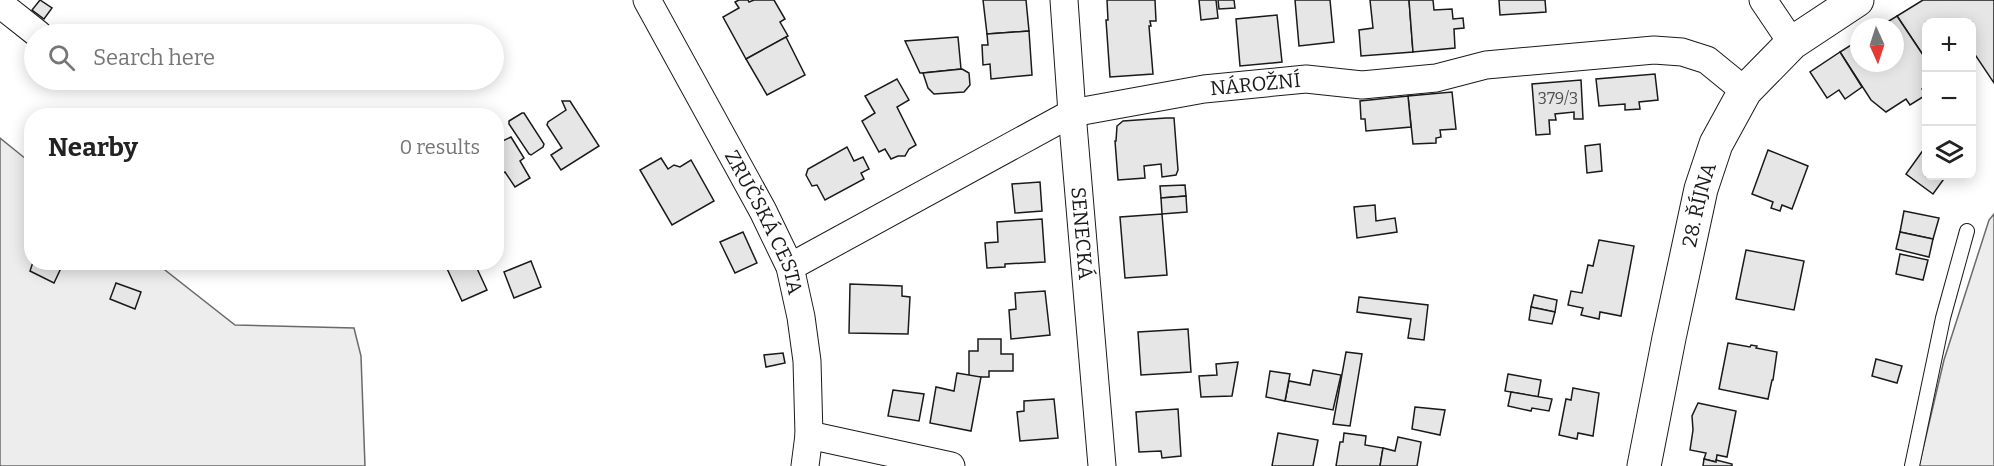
<!DOCTYPE html>
<meta charset="utf-8">
<style>
body{margin:0;font-family:Bitter,serif;background:#f6f6f6;color:#222}
.controls{position:absolute;right:18px;top:18px;display:grid;overflow:hidden;border-radius:12px;box-shadow:0 3px 15px #0003}
.controls button{width:54px;height:54px;display:grid;place-items:center;padding:0;border:0;border-bottom:2px solid #e0e0e0;background:#fff;color:#222;font:30px sans-serif}
.compass{position:absolute;left:1850px;top:18px;width:54px;height:54px;border-radius:50%;background:#fff;box-shadow:0 3px 15px #0003;rotate:177deg}
.list{margin:0;padding:0;list-style:none}
h2{display:flex;justify-content:space-between;align-items:center;height:78px;margin:0;padding:0 24px;font-size:26px}
h2 small{font-size:20px;font-weight:400;color:#767676}
.icon{flex:none;width:33px;height:33px;fill:none;stroke:currentColor;stroke-width:2;stroke-linecap:round;stroke-linejoin:round}
.map{position:relative;flex:none;width:1994px;height:466px;overflow:hidden}
.search{position:absolute;background:#fff;box-shadow:0 3px 15px #0003;left:24px;top:24px;width:480px;height:66px;display:flex;align-items:center;gap:15px;box-sizing:border-box;padding:0 21px;border-radius:33px;color:#767676;font-size:22px}
.panel{position:absolute;background:#fff;box-shadow:0 3px 15px #0003;left:24px;top:108px;width:480px;height:162px;border-radius:24px}
.map>svg:first-child{display:block}
.green{fill:#ededed;stroke:#6a6a6a;stroke-width:1.5}
.building{fill:#e6e6e6;stroke:#1a1a1a;stroke-width:1.5}
.lines{fill:none;stroke-linecap:round;stroke-linejoin:round}
.lane-casing{stroke:#1a1a1a;stroke-width:16}
.street-casing{stroke:#1a1a1a;stroke-width:29}
.secondary-casing{stroke:#1a1a1a;stroke-width:35}
.lane{stroke:#fff;stroke-width:14}
.street{stroke:#fff;stroke-width:27}
.secondary{stroke:#fff;stroke-width:33}
.labels{text-anchor:middle;dominant-baseline:central;stroke-width:4.5;stroke-linejoin:round;paint-order:stroke}
.number-label{font-size:16px;fill:#4d4d4d}
.street-label{font-size:20px;fill:#1a1a1a;stroke:#fff}
</style>
<div class="map">
<svg width="1994" height="466" viewBox="0 0 1994 466">
<rect width="100%" height="100%" fill="#fff"/>
<g class="green">
<path d="M0,138L31,163L32,262L156,263L235,325L354,328L361,356L365,466H0Z"/>
<path d="M1994,214V466H1919L1944,360L1989,220Z"/>
</g>
<g class="building">
<path d="M40,0L52,8L44,19L32,10Z"/>
<path d="M739,0H748L749,2L754,0H774L785,19L780,22L788,36L746,59L723,17L739,8L735,2Z"/>
<path d="M983,0H1026L1029,31L987,34Z"/>
<path d="M1107,0H1155L1156,21H1150L1151,26H1149L1153,74L1110,77L1106,20H1108Z"/>
<path d="M1199,0H1216L1218,18L1201,20Z"/>
<path d="M1218,0H1234L1235,8L1219,9Z"/>
<path d="M1295,0H1330L1334,42L1299,46Z"/>
<path d="M1370,0H1409L1413,52L1361,56L1359,30L1373,28Z"/>
<path d="M1409,0H1433L1434,10L1452,9L1453,19L1463,18L1464,28L1454,29L1455,48L1413,52Z"/>
<path d="M1499,0H1545L1546,12L1500,15Z"/>
<path d="M1923,0H1994V83L1976,56L1972,59V22H1926V57L1925,58L1897,16Z"/>
<path d="M1277,15L1282,62L1240,66L1236,19Z"/>
<path d="M1897,16L1925,58L1926,57V86L1922,89L1926,95L1910,105L1906,99L1886,112L1871,100L1840,52L1859,40V63H1895V27H1879Z"/>
<path d="M1029,31L1032,75L991,79L990,64L983,65L982,45H988L987,34Z"/>
<path d="M786,37L805,75L767,95L746,59Z"/>
<path d="M958,37L961,69L923,73H920L905,41Z"/>
<path d="M1840,52L1862,87L1845,99L1839,90L1827,98L1810,72Z"/>
<path d="M962,69L969,73L970,85L964,92L934,94L928,88L923,73Z"/>
<path d="M1655,74L1658,100L1639,102L1640,109L1625,110V104L1599,106L1596,79Z"/>
<path d="M897,79L909,100L897,107L916,145L909,149L905,156H898L891,159L885,149L879,152L862,121L875,113L865,96Z"/>
<path d="M1581,80L1583,119H1574V112L1555,114L1556,120H1549L1550,134L1536,135L1532,84Z"/>
<path d="M1452,92L1456,129L1440,130L1441,137L1436,138V143L1413,144L1408,96Z"/>
<path d="M1408,96L1411,127L1366,131L1365,119H1361L1360,101Z"/>
<path d="M562,101H570L599,146L561,170L551,155L562,148L547,125L548,122L566,110Z"/>
<path d="M522,113H524L544,144L543,147L531,155L529,154L509,124V121Z"/>
<path d="M1166,118H1174L1178,170L1176,175L1162,177L1161,164L1144,166L1145,178L1118,180L1115,141H1116L1117,126L1123,121Z"/>
<path d="M511,137L524,158L520,161L530,178L515,187L505,172L502,174L496,166V144Z"/>
<path d="M1600,144L1602,171L1587,173L1585,146Z"/>
<path d="M847,147L854,161L863,157L869,169L861,173L864,179L825,200L817,185L812,186L806,175L808,169Z"/>
<path d="M1924,149L1926,151V176H1946L1933,194L1906,174Z"/>
<path d="M1768,150L1808,166L1792,209L1782,205L1780,211L1771,208L1773,202L1752,194Z"/>
<path d="M661,158L668,169L674,165L680,167L691,160L714,201L672,225L640,170Z"/>
<path d="M1040,182L1042,211L1015,213L1012,184Z"/>
<path d="M1185,185L1186,196L1161,198L1160,186Z"/>
<path d="M1186,196L1187,212L1162,214L1161,198Z"/>
<path d="M1375,205L1376,221L1395,218L1397,232L1357,238L1354,207Z"/>
<path d="M1904,211L1939,218L1933,239L1900,232Z"/>
<path d="M1162,214L1167,275L1125,278L1120,217Z"/>
<path d="M1042,219L1045,262L1005,264V267L987,268L985,243L998,242L997,222Z"/>
<path d="M743,232L757,263L735,273L720,242Z"/>
<path d="M1900,232L1933,239L1929,257L1896,249Z"/>
<path d="M1599,240L1634,246L1621,316L1600,312L1599,319L1581,315L1583,308L1568,305L1571,291L1582,293L1588,265L1593,266Z"/>
<path d="M1746,250L1804,261L1794,310L1736,299Z"/>
<path d="M1900,254L1928,260L1923,280L1896,274Z"/>
<path d="M531,261L541,287L514,298L504,272Z"/>
<path d="M33,262H48L61,268L54,283L30,271Z"/>
<path d="M444,262H474L487,290L462,301Z"/>
<path d="M116,283L141,292L135,309L110,299Z"/>
<path d="M850,284L902,286V296L910,297L908,334L849,333Z"/>
<path d="M1045,291L1050,335L1011,339L1009,310L1016,309L1015,293Z"/>
<path d="M1534,295L1557,300L1555,312L1531,307Z"/>
<path d="M1359,297L1428,305L1424,340L1408,338L1411,319L1357,312Z"/>
<path d="M1531,307L1555,312L1552,324L1529,320Z"/>
<path d="M1188,329L1191,372L1141,375L1138,332Z"/>
<path d="M978,339H1001V354H1013V371H989V377H969V351H978Z"/>
<path d="M1728,343L1750,347L1751,345L1757,346L1756,348L1777,352L1773,380H1772L1768,399L1719,389Z"/>
<path d="M1346,352L1362,354L1350,426L1333,424Z"/>
<path d="M783,353L785,363L766,367L764,355Z"/>
<path d="M1876,359L1902,366L1897,383L1872,376Z"/>
<path d="M1238,362L1232,396L1201,397L1199,376L1217,375L1216,364Z"/>
<path d="M1313,370L1341,375L1333,410L1285,401L1289,381L1310,385Z"/>
<path d="M1270,371L1290,374L1285,401L1266,397Z"/>
<path d="M957,373L981,377L971,431L930,423L936,387L954,391Z"/>
<path d="M1508,374L1541,380L1538,397L1505,391Z"/>
<path d="M1573,388L1599,393L1593,436L1578,433L1577,439L1559,435L1566,399L1571,400Z"/>
<path d="M893,390L924,394L919,421L888,416Z"/>
<path d="M1511,392L1552,399L1549,411L1532,408L1531,411L1508,406Z"/>
<path d="M1054,399L1058,438L1020,441L1017,412L1024,411V401Z"/>
<path d="M1698,403L1736,411L1727,457L1717,455L1716,462L1704,459L1706,453L1690,450L1693,430L1692,416Z"/>
<path d="M1415,407L1445,410L1440,435L1412,429Z"/>
<path d="M1178,409L1181,456L1162,458L1161,451L1139,452L1136,412Z"/>
<path d="M1278,433L1318,440L1313,466H1272Z"/>
<path d="M1344,433L1366,436L1365,445L1383,448L1380,466H1336L1340,442H1343Z"/>
<path d="M1398,437L1421,442L1417,466H1380L1383,448L1395,451Z"/>
<path d="M1704,459L1716,462V460L1732,464V466H1703Z"/>
</g>
<g class="lines">
<g class="lane-casing">
<path id="lane" d="M1912,466L1943,318L1967,231"/>
</g>
<g class="street-casing">
<g id="street">
<path id="s1" d="M647,0L763,211L790,267L801,317L807,361L809,435L805,466"/>
<path id="s2" d="M1064,0L1072,113L1102,466"/>
<path d="M1763,0L1792,43"/>
<path d="M0,4L38,34"/>
<path id="s3" d="M790,267L1072,113L1204,89L1306,79L1362,85L1436,78L1486,65L1654,50L1682,52L1707,60L1745,91"/>
<path d="M809,435L951,466"/>
</g>
</g>
<g class="secondary-casing">
<g id="secondary">
<path id="s4" d="M1644,466L1669,338L1701,189L1716,144L1745,91L1792,43L1857,0"/>
</g>
</g>
<use href="#lane" class="lane"/>
<use href="#street" class="street"/>
<use href="#secondary" class="secondary"/>
</g>
<g class="labels">
<g class="number-label">
<text x="1558" y="98">379/3</text>
</g>
<g class="street-label">
<text stroke="none"><textPath href="#s3" startOffset="507">NÁROŽNÍ</textPath></text>
<text stroke="none"><textPath href="#s4" startOffset="267">28. ŘÍJNA</textPath></text>
<text stroke="none"><textPath href="#s1" startOffset="252">ZRUČSKÁ CESTA</textPath></text>
<text stroke="none"><textPath href="#s2" startOffset="234">SENECKÁ</textPath></text>
</g>
</g>
</svg>
<div class="controls">
<button>+</button>
<button>−</button>
<button><svg class="icon" aria-label="layers" viewBox="0 0 24 24"><path d="M12 4l9 5-9 5-9-5zM3 14l9 5 9-5"/></svg></button>
</div>
<svg class="compass" viewBox="-18 -18 36 36"><path d="M0-13l5 13h-10z" fill="#e53935"/><path d="M0 13l5-13h-10z" fill="#767676"/></svg>
<div class="search"><svg class="icon" aria-label="search" viewBox="0 0 24 24"><circle cx="10" cy="10" r="6"/><path d="M15 15l6 6"/></svg>Search here</div>
<section class="panel">
<h2>Nearby<small>0 results</small></h2>
<ul class="list">
</ul>
</section>
</div>
